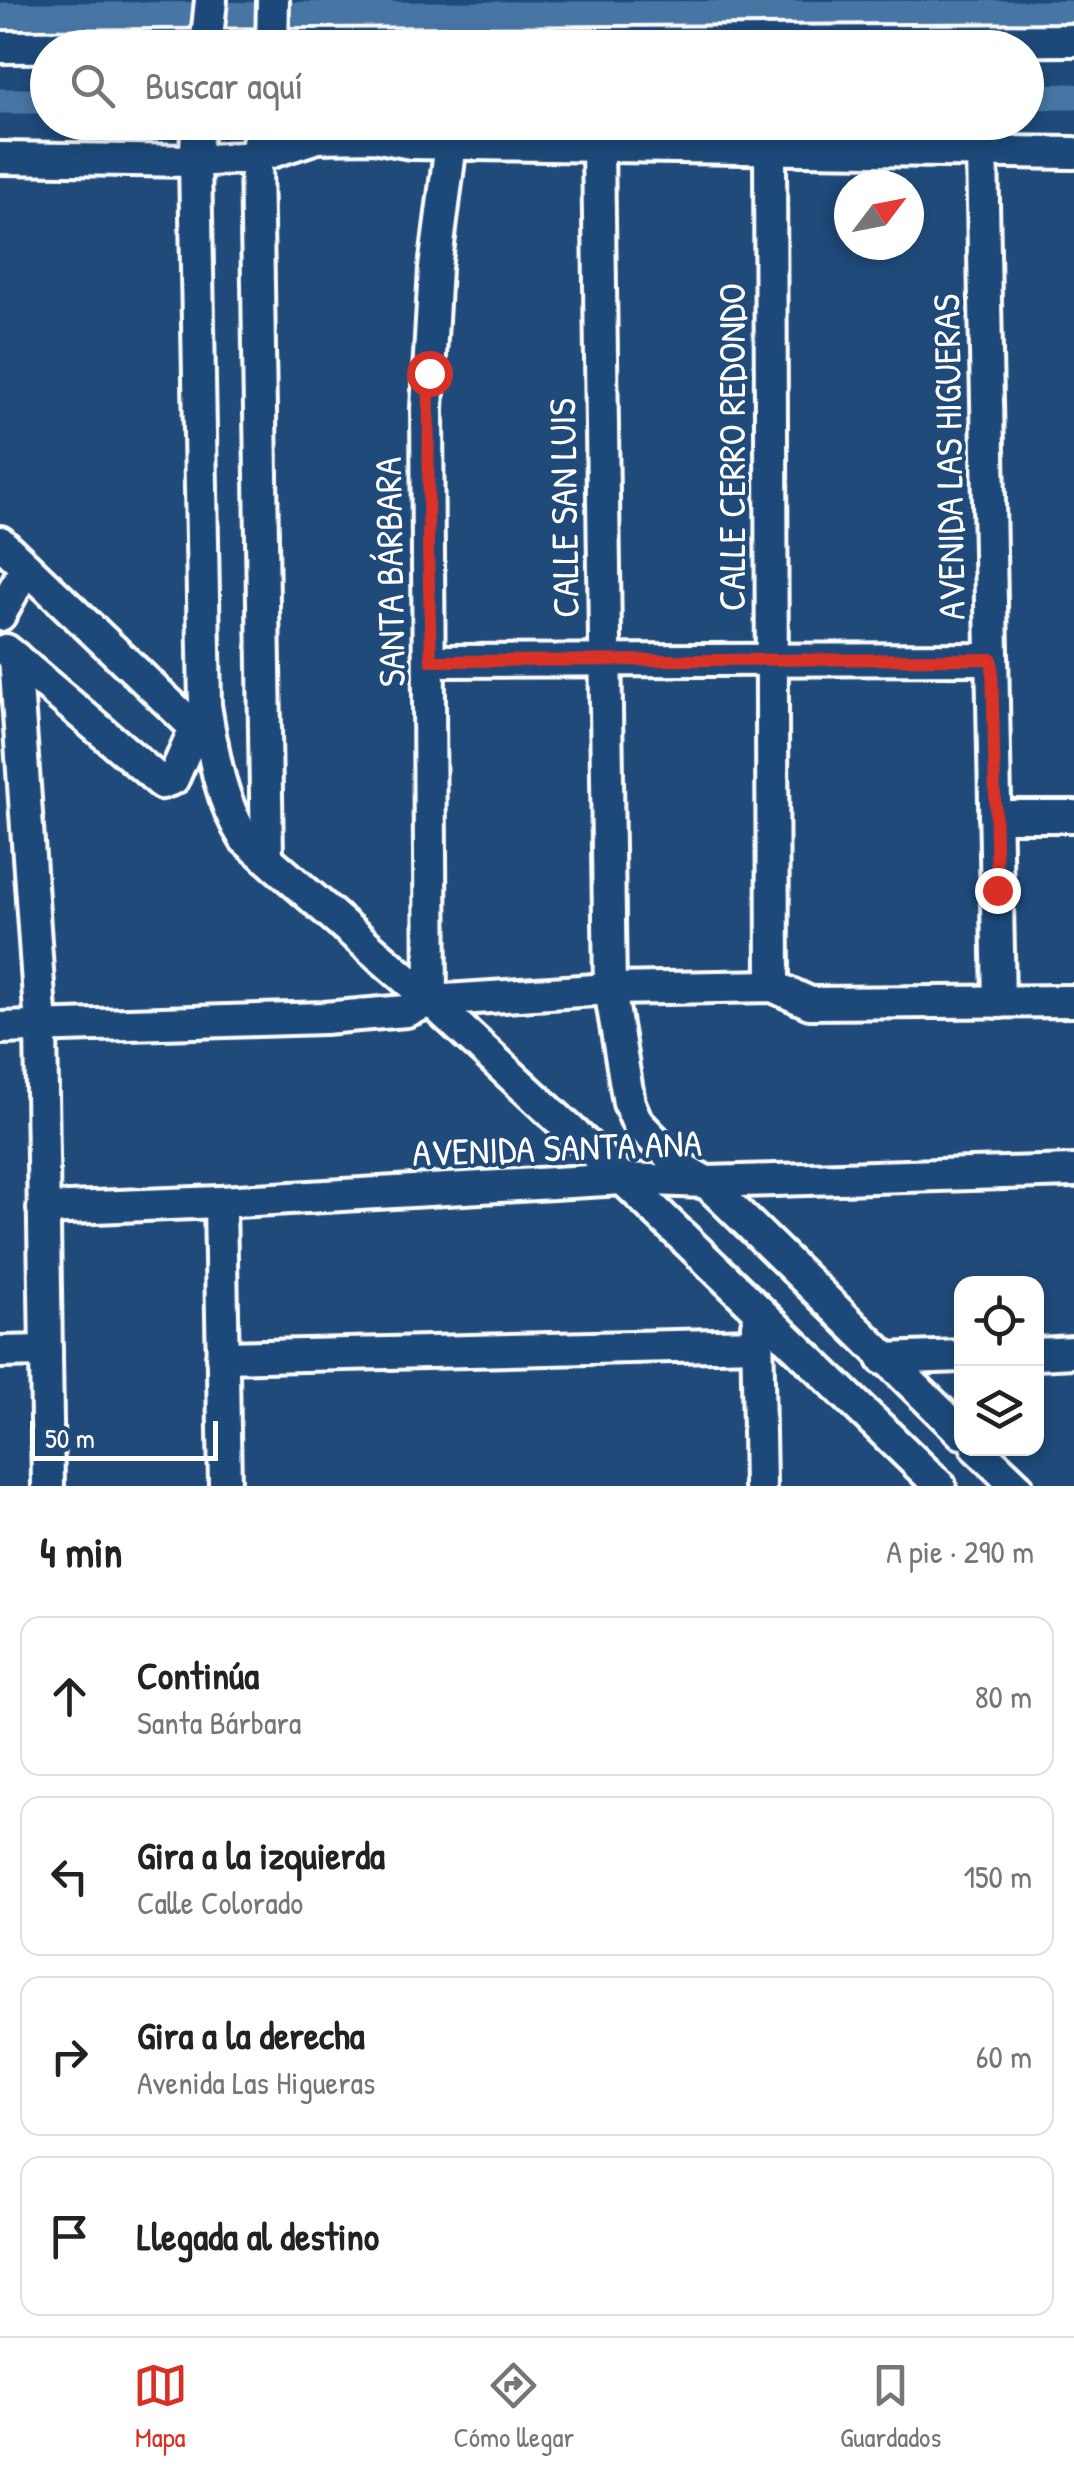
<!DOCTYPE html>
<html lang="es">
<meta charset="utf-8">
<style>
body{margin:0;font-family:"Patrick Hand",sans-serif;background:#f2f2f2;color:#222}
.controls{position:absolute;right:30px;bottom:30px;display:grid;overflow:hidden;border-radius:20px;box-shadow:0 5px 15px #0003}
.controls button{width:90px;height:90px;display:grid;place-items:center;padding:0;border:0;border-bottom:2px solid #e0e0e0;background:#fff;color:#222;font:50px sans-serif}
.compass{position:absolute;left:834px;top:170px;width:90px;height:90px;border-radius:50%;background:#fff;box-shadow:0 5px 15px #0003;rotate:58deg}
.scale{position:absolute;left:30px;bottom:25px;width:188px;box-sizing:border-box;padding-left:10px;border:5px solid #fff;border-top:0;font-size:28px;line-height:35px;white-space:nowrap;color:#fff;-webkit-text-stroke:8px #1f4a7a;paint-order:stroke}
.stop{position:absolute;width:30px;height:30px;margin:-22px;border:8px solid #d93025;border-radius:50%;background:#fff}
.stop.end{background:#d93025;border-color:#fff;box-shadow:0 2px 10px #0008}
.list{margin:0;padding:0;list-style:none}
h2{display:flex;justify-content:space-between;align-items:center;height:130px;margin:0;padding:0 40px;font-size:42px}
h2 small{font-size:32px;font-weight:400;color:#767676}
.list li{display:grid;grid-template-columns:65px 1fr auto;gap:30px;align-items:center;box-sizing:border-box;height:160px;margin:0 20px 20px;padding:0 20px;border:2px solid #e0e0e0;border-radius:20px}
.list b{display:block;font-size:38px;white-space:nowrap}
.list p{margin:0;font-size:32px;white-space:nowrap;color:#767676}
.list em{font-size:32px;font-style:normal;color:#767676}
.icon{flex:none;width:55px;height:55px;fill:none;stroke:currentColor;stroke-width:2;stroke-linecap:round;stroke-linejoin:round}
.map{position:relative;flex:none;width:1074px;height:1486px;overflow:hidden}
.search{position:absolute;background:#fff;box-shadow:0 5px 15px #0003;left:30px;right:30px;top:30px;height:110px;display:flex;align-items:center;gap:25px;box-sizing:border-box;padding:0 35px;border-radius:55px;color:#767676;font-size:38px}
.sheet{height:850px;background:#fff}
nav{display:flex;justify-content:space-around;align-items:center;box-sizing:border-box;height:140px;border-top:2px solid #e0e0e0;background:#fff;font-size:28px;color:#767676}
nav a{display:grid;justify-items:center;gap:5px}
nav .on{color:#d93025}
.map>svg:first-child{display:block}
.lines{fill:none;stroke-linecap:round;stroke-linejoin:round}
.canal{stroke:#4776a4;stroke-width:25}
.street-casing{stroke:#fff;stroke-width:38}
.street{stroke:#1f4a7a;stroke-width:30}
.route{stroke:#d93025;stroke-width:12}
.labels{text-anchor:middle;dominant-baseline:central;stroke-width:8;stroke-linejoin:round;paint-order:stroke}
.street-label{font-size:38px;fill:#fff;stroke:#1f4a7a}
</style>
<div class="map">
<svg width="1074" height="1486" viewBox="0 0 1074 1486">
<rect width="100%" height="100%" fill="#1f4a7a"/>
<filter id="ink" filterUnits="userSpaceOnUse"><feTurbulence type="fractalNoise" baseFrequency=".01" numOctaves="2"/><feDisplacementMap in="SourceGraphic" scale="20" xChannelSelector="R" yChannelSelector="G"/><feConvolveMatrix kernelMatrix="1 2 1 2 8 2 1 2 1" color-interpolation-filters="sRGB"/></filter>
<g filter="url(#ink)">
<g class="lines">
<g class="canal">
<path d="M0,15L1074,13"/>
<path d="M1026,97L1074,96"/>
<path d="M0,101H48"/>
</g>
<g class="street-casing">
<g id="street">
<path d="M0,47L1074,40"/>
<path d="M206,48L211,0"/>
<path d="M272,48L273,0"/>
<path d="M198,122L195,161L205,705C213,752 219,798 245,839L431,1001L623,1179L940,1486"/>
<path d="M261,122L256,157L267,858"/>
<path d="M598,146L610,989L629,1103L637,1122L680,1167L706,1182L962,1433"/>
<path d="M770,148L773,986"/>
<path d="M982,152L999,1002"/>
<path d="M0,158L195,161L256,157L317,137L374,136L411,143L1074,153"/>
<path d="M0,542L212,744"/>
<path d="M0,615L26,567"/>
<path d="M6,650L162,783L173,779L195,729"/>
<path d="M15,657L41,1027L48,1486"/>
<path d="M431,661L992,659"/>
<path d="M995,816H1074"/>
<path d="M431,1001L427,408L435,268L451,143"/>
<path d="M0,1028L324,1018L406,1011L431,1001L610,989L773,986L810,1003L1074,1001"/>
<path d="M220,1202L225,1486"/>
<path d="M43,1209L220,1202L623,1179L706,1182L1074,1171"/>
<path d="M757,1325L760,1486"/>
<path d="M0,1352L46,1351"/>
<path d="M1036,1354L1074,1352"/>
<path d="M222,1357L757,1344"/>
<path d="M883,1359L962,1356"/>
<path d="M977,1448L1017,1486"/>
</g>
</g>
<use href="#street" class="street"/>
</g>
</g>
<g class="lines" filter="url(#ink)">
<path class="route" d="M429,373L428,550L431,661L992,659L997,890"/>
</g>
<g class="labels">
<g class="street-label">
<text transform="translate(731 447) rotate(-90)">CALLE CERRO REDONDO</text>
<text transform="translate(948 457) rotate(-91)">AVENIDA LAS HIGUERAS</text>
<text transform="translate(563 508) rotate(-91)">CALLE SAN LUIS</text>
<text transform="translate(389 572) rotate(-91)">SANTA BÁRBARA</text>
<text transform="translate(557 1147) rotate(-2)">AVENIDA SANTA ANA</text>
</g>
</g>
</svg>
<div class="controls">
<button><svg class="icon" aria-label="locate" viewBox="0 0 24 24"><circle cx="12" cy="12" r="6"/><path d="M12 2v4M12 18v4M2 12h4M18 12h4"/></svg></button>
<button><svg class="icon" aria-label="layers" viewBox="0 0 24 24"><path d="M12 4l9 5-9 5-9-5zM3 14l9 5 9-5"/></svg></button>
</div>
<svg class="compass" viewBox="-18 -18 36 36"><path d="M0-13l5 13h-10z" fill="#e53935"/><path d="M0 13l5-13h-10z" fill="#767676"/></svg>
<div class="scale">50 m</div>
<div class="stop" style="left:429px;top:373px"></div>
<div class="stop end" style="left:997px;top:890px"></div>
<div class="search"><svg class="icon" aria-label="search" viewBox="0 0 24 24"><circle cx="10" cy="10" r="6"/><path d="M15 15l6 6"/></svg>Buscar aquí</div>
</div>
<section class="sheet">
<h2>4 min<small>A pie · 290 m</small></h2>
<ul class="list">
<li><svg class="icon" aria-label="ahead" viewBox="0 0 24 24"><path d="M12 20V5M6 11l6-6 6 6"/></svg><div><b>Continúa</b><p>Santa Bárbara</p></div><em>80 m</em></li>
<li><svg class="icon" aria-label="left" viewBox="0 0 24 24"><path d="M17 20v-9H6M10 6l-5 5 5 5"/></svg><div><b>Gira a la izquierda</b><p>Calle Colorado</p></div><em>150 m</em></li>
<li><svg class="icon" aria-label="right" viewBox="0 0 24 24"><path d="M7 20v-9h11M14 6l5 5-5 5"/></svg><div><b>Gira a la derecha</b><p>Avenida Las Higueras</p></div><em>60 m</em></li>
<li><svg class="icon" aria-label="arrive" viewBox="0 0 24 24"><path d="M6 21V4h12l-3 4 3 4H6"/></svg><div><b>Llegada al destino</b></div></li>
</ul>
</section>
<nav>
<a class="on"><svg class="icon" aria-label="map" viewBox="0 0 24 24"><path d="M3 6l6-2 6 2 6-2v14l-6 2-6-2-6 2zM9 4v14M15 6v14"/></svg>Mapa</a>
<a><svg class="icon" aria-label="directions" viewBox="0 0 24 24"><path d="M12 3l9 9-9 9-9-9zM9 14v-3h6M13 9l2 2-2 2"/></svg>Cómo llegar</a>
<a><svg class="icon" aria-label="saved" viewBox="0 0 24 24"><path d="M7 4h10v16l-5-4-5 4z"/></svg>Guardados</a>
</nav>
